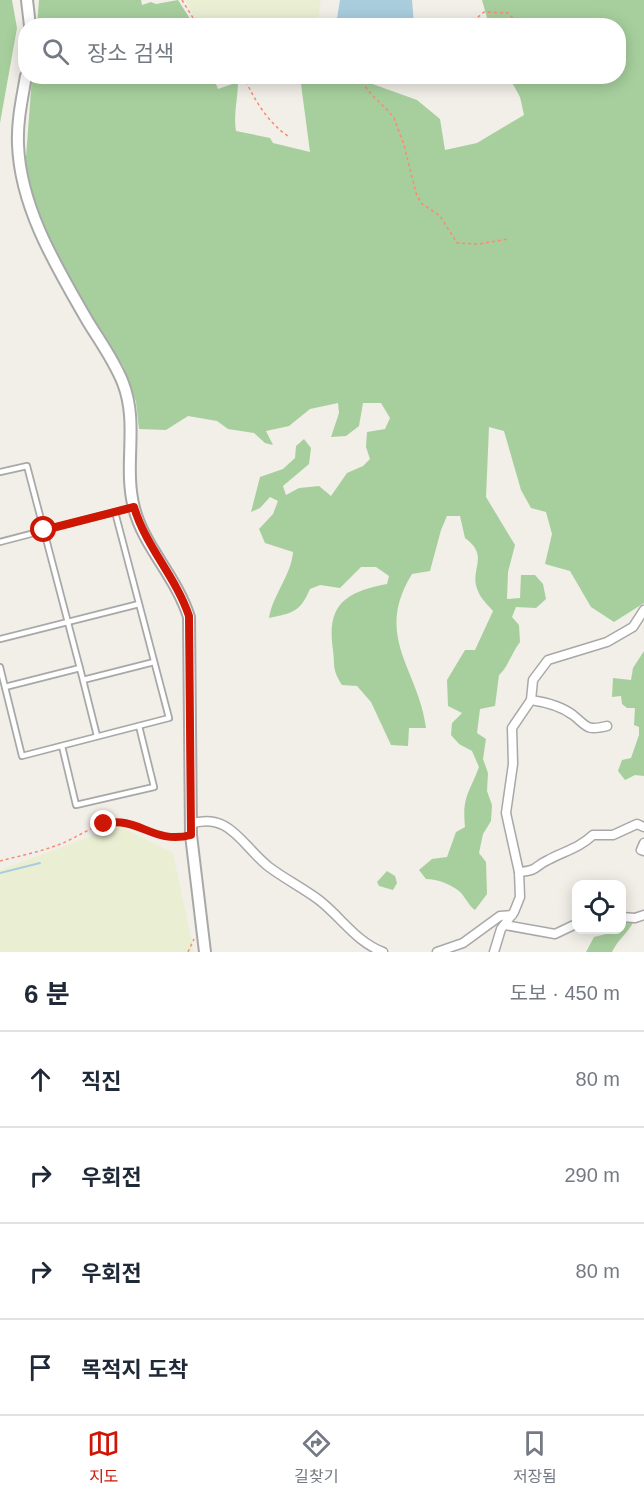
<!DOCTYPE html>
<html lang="ko">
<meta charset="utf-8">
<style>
body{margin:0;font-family:Helvetica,"Noto Sans KR",sans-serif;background:#f2f2f3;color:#1f2937}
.controls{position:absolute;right:18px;bottom:18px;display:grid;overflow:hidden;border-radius:12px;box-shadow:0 3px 15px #0003}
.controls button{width:54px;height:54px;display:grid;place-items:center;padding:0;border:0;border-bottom:2px solid #e0e1e3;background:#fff;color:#1f2937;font:30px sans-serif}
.stop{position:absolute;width:18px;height:18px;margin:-14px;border:4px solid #ce1604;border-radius:50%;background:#fff}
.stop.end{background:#ce1604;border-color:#fff;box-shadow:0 2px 6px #0008}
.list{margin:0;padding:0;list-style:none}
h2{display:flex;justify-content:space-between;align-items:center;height:78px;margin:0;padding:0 24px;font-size:26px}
h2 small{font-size:20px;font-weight:400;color:#747a83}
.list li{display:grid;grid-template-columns:39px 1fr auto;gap:18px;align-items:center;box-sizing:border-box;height:96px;padding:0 24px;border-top:2px solid #e0e1e3}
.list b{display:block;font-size:22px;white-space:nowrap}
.list em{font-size:20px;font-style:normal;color:#747a83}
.icon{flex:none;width:33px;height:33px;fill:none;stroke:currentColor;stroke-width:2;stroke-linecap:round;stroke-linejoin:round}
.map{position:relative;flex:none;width:644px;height:952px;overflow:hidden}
.search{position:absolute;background:#fff;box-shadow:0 3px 15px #0003;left:18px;right:18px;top:18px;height:66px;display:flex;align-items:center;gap:15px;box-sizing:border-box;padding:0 21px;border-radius:24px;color:#747a83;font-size:22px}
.sheet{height:462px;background:#fff}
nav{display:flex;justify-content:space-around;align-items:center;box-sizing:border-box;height:84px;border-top:2px solid #e0e1e3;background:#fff;font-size:16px;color:#747a83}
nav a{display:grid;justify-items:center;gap:3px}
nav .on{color:#ce1604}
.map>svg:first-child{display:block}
.farmland{fill:#eaefd4}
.forest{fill:#a7cf9d}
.water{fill:#a9cddd}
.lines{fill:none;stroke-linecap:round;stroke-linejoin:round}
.stream{stroke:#a9cddd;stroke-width:2}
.service-casing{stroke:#a8a8a8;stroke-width:8}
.minor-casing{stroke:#a8a8a8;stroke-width:11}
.tertiary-casing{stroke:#a8a8a8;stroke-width:14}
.path{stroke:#f78c72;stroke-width:1.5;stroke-dasharray:3 3;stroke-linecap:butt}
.service{stroke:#fff;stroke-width:4.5}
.minor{stroke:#fff;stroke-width:8}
.tertiary{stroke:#fff;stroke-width:10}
.route{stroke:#ce1604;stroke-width:8}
</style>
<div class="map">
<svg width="644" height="952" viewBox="0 0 644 952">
<rect width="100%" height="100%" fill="#f1efe7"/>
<g class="farmland">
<path d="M186,0H321L317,25L204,26L193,15Z"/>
<path d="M119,826L173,853L194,952H0V870Z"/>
</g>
<g class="forest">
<path d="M0,0H12L17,28L0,123Z"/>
<path d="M39,0H141L142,5L151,2L156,4L178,0L194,25H37Z"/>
<path d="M482,0H644V603L614,622L591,607L570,571L545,564L552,534L546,512L531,508L521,490L504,431L489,427L486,497L515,545L508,572L507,599L520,598L521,575H535L543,584L546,599L536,608L516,607L512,617L519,625L520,642C512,652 507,669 499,675L495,706L480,709L477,733L486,739L483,759L488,773L487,791L492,805L491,821L483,834L479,853L486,862L487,894L475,910C468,905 465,896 459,891C450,884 438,879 426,879L419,870L432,859L447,857L456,832L465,827C462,796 469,794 479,767L472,751L459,744L451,735L452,723L462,713L448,706L447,680L465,650H475L493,611C488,605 481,599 478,591C468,569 491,557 465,538L460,516H447L441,530L430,571L412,574C373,637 419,670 426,728H409L408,746L391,745L371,702L357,686L342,685C332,669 335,667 333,650C326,604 346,592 387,584L389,576L376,567H361L340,588L320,585L310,589C300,612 293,613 269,618C273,594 291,576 293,552L265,543L259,529L273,514L278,501L270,497L260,508L251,512L260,477L283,469L295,458L296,446L304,439L311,448L309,464L283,486L286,495L299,488L319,486L331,496L347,473L363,466L370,459L366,447L367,432L385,429L390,418L381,403H363L359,426L346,436L331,437L339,413L338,403L310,409L289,426L266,431L273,445L265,443L254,433L228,429L217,421L188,416L166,430L139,429L136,402L123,366L90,318L41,223L25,170L32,77H213L218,89L238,82C238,99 233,115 236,131L270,138L273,143L310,152L301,84L318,77H353L417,100L440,119L445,150L477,143L524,115L520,97L509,77L618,76V26L489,25Z"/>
<path d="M644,651V776L635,775L625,780L618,771L622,760L631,758L639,735V727L634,725L635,708H627L622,704L621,696L612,697L613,678L631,680L633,668Z"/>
<path d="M387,871L395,876L397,883L393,890L379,886L377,882Z"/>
<path d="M622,919L634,921C628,933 618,939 612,952H586L594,937L622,930Z"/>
</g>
<path class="water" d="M340,0H412L414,25H336Z"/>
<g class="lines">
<path class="stream" d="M0,873L40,863"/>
<g class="service-casing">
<g id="service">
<path d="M0,472L27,466L83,680"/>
<path d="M0,542L134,507"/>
<path d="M0,639L139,604"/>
<path d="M0,667L22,756L169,718L115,512"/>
<path d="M5,687L80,668"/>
<path d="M97,736L83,680L154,662"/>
<path d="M62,746L76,805L154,787L139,726"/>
</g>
</g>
<g class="minor-casing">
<g id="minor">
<path d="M531,700C545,702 561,706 573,715C588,727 586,731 607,726"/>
<path d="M190,824C230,811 242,846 269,867C285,879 303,888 319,900C341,917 356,942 383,952"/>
<path d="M644,843L641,850L644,851"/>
<path d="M519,872C540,870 533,867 548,860C565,851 579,848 593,835H613L637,824L644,827"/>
<path d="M622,917L635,918L644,915"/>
<path d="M505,925L555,934L576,924"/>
<path d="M437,952L463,943L500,916L512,915"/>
<path d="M494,952L501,929L514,912L520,897L519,872L506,813L513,764L512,728L531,700L533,680L548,660L607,642L633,627L644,610"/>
</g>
</g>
<g class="tertiary-casing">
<g id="tertiary">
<path d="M27,0L30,26"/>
<path d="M26,76C22,99 17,121 18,144C20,207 56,266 87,320C99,340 114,360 123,383C139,424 123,465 134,508C144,547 176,576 189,617L191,835L205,952"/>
</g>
</g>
<g class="path">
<path d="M182,0L198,26"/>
<path d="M443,26L477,18L484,12L508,13L517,23"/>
<path d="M244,76C252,97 269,124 288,136"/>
<path d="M258,76L261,80L278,82L306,76"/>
<path d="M360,76C367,95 383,103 394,118L404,145L416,193L421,203L440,216L457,243L478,244L508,239"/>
<path d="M0,861C19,856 39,852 58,845C77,838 97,822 118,821C141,820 158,844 183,837"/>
<path d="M188,952L194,939"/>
</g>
<use href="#service" class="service"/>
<use href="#minor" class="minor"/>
<use href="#tertiary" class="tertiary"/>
</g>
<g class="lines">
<path class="route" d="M44,530L134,507C146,547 176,577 189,616L191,835C152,845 138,815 104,824"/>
</g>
</svg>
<div class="controls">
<button><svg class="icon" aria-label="locate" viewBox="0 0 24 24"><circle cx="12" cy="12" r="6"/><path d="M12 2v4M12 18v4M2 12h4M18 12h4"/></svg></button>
</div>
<div class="stop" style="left:44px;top:530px"></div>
<div class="stop end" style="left:104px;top:824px"></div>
<div class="search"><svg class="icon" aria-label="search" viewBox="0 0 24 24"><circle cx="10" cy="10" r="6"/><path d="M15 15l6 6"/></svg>장소 검색</div>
</div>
<section class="sheet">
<h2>6 분<small>도보 · 450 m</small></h2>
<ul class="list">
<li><svg class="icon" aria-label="ahead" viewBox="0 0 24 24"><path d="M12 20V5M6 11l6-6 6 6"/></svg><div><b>직진</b></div><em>80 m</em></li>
<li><svg class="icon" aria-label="right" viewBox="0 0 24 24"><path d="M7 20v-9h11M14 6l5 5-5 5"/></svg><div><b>우회전</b></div><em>290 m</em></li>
<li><svg class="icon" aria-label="right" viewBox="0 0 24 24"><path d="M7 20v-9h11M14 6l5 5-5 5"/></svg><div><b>우회전</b></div><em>80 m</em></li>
<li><svg class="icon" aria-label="arrive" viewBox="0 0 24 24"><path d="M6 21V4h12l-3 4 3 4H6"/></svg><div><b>목적지 도착</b></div></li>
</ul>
</section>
<nav>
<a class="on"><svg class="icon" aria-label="map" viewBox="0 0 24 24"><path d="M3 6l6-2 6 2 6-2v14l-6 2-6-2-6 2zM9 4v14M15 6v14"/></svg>지도</a>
<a><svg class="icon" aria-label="directions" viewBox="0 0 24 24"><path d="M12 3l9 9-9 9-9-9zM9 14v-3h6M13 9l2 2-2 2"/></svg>길찾기</a>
<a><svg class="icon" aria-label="saved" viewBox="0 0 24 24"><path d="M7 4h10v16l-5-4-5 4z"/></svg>저장됨</a>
</nav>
